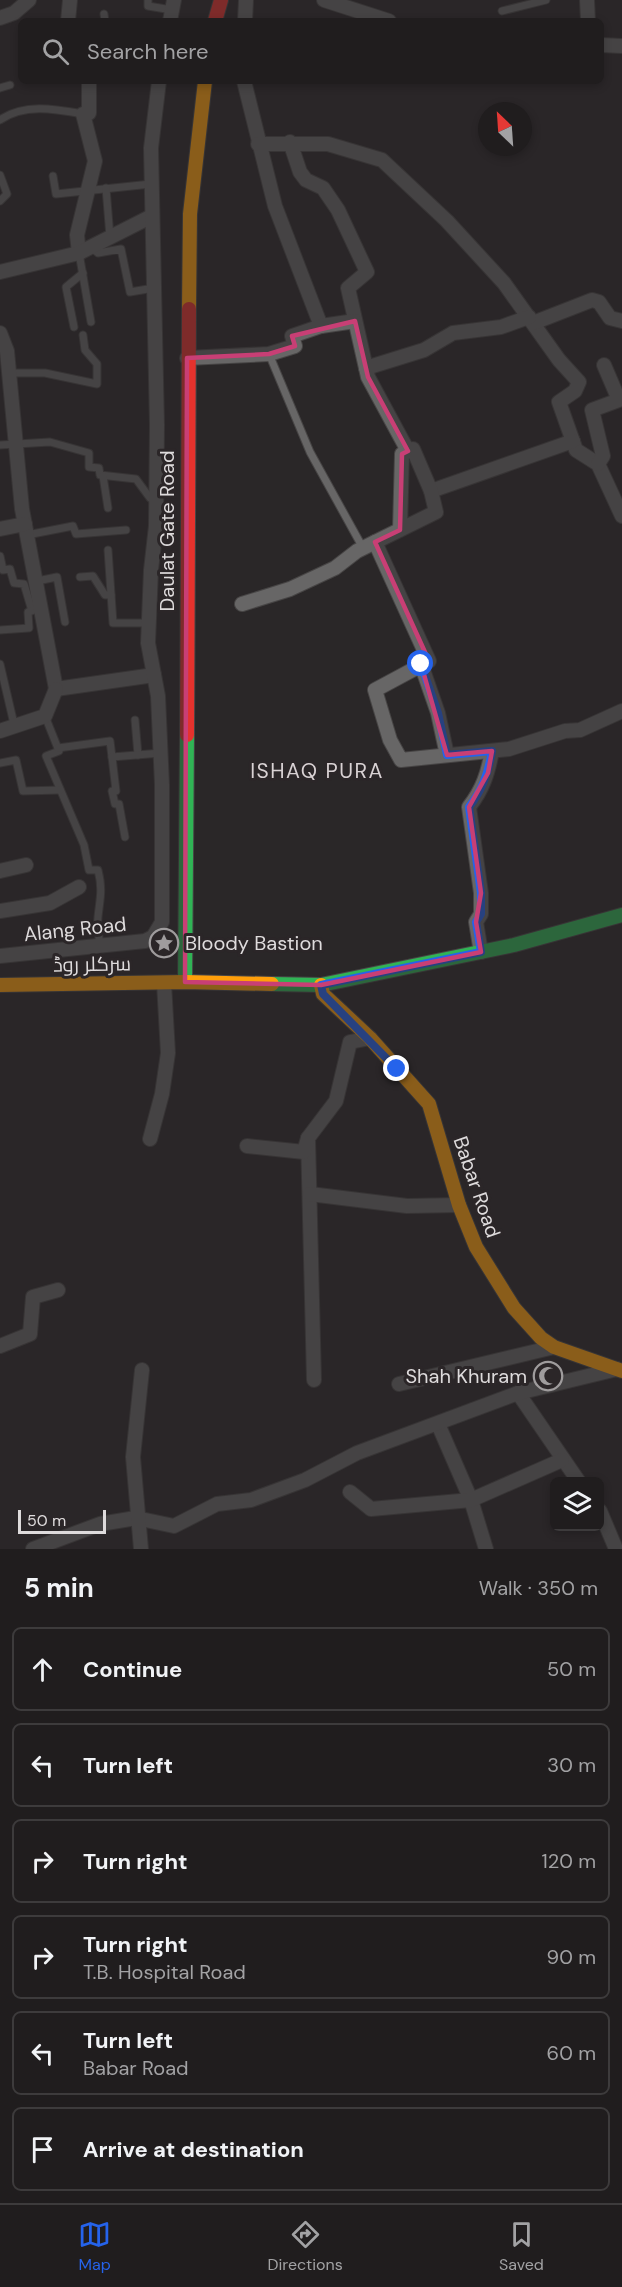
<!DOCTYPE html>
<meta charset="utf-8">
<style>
body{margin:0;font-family:"DM Sans",Cairo,sans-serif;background:#282627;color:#f1f3f6}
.controls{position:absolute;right:18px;bottom:18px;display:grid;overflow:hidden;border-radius:9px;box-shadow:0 3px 9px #0003}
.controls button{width:54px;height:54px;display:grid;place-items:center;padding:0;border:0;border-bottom:2px solid #3d3b3c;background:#201d1e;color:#f1f3f6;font:30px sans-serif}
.compass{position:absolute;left:478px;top:102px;width:54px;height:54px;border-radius:50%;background:#201d1e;box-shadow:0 3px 9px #0003;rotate:335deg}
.scale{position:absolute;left:18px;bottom:15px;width:88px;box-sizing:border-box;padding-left:6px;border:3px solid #dedbdc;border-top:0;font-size:16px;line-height:21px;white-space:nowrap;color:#dedbdc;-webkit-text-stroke:4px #2b2628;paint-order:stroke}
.stop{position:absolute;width:18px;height:18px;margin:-14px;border:4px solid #2563eb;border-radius:50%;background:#fff}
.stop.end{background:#2563eb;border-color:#fff;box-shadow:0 2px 6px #0008}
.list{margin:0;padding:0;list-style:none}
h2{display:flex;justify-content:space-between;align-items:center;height:78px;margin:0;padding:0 24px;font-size:26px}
h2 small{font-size:20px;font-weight:400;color:#a2a2a4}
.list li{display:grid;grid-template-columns:39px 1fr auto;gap:18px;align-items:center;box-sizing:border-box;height:84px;margin:0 12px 12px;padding:0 12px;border:2px solid #3d3b3c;border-radius:9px}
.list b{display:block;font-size:22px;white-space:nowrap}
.list p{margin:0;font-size:20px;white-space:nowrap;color:#a2a2a4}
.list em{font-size:20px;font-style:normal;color:#a2a2a4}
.icon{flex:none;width:33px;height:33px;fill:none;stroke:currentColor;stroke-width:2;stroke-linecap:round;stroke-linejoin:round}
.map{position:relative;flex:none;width:622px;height:1549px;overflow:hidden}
.search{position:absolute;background:#201d1e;box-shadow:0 3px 9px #0003;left:18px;right:18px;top:18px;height:66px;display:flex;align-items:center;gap:15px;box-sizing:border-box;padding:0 21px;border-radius:9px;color:#a2a2a4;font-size:22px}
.sheet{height:654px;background:#201d1e}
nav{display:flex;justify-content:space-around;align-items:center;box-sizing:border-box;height:84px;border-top:2px solid #3d3b3c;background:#201d1e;font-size:16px;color:#a2a2a4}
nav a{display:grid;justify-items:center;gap:3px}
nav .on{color:#2563eb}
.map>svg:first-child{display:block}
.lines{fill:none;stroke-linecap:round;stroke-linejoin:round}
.lane-casing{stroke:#474545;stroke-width:9}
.street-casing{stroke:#474545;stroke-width:16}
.fast-casing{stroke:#474545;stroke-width:16}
.slow-casing{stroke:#474545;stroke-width:16}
.jam-casing{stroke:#474545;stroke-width:16}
.lane{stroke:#676666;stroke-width:7}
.street{stroke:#676666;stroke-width:14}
.fast{stroke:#30b455;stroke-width:14}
.slow{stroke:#ff9f0a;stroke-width:14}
.jam{stroke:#e5322d;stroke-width:14}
.route{stroke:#2563eb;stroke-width:8}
.marked{fill:none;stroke:#c83f75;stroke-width:4.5;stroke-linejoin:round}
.labels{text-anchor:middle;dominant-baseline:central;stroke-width:6;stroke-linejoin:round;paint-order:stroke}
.street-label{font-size:20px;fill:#dedbdc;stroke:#2b2628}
.poi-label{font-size:20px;fill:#dedbdc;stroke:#2b2628;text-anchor:start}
.neighbourhood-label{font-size:21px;letter-spacing:1.5px;fill:#d9d2d4;stroke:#2b2628}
</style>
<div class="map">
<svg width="622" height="1549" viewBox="0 0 622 1549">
<rect width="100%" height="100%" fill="#2a2728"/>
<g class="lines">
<g class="lane-casing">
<g id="lane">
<path d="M148,0V6L172,10"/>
<path d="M502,11L546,0"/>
<path d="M104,14L105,21"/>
<path d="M0,88L10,85"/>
<path d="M0,120C24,103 55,109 83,114"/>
<path d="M0,175L7,194L0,201"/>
<path d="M53,176L56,194L151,184"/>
<path d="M106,188L110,237"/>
<path d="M91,247L98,253L121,249L130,292L154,288"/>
<path d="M79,253L91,322"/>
<path d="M74,327L66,287L83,273"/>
<path d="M269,354L310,452L363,548"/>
<path d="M9,373H45L97,384V364L85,350L83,335"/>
<path d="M0,445L50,442L89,453V467L99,468L100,475L136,479L150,498L157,501"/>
<path d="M103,476L108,508"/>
<path d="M27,535L73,526L76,534L126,530"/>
<path d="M108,550L113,623H149"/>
<path d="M0,556L3,570L10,569L14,583L24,584L32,611"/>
<path d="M80,577L93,576L105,595H111"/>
<path d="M37,581L57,577L65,622"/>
<path d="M0,630L29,628L28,612L33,610"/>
<path d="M0,664L14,724"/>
<path d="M45,716L59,751L46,756L84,845L89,870H98C103,890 100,898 98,917C97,927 99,937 100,946"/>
<path d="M135,720L138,755"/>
<path d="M58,748L110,741L112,757L161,753"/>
<path d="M112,757L116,791H112L115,804H119L125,837"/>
<path d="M0,763L16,760L23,791L60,790"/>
</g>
</g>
<g class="street-casing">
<g id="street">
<path d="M324,0L389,21"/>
<path d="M587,0L588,21"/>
<path d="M0,18L14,13L29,0"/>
<path d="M68,21L70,0"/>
<path d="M170,21L174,0"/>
<path d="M245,21L246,0"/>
<path d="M601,45L622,46"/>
<path d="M244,81L275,206L321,326"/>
<path d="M290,142L300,172L306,180L323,188L338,210L367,272L348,288L368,377L408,451"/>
<path d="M258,144H328L382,160L447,221L504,283L559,360L579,382L575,391L559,402L576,450L598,464L622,516"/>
<path d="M79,253L77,235L95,161L83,114L89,113V81"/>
<path d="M0,272L79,253L152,216"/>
<path d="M533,323L592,300L599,302L610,318L622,321"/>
<path d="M0,333L7,351L22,509L56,689L154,675"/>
<path d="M187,358L269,354L295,346L292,336L321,326L355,321"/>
<path d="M366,368L424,350L453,333L501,327L529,317"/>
<path d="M598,464L603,456L592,410L619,400L604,365"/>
<path d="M431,491L573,441"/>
<path d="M0,529L25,524"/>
<path d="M375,542L429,661L375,690L390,740L401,760L509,749L565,731L580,730L622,711"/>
<path d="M242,604L290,589L335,568L357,551L436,512L431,491L413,449L402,454L400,530"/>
<path d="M421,664L438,713L447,755"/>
<path d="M0,731L45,716L56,689"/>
<path d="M0,871L26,865"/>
<path d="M0,911L50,903L79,887"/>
<path d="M481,952L476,922L481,914V893L469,807C483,789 488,773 492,751"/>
<path d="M0,956L145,941L153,937L162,922V785L158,696L148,643L151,570L156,526L157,425L151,148L159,81"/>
<path d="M308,1138L314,1380"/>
<path d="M150,1139L162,1094L168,1053L164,983"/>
<path d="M247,1146L304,1152L308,1138L336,1101L350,1042L370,1038"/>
<path d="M310,1194L407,1206L459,1205"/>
<path d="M0,1346L30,1334L33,1297L58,1290"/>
<path d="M399,1384L554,1347"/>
<path d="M518,1393L579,1482"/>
<path d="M438,1424L471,1500L486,1549"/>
<path d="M350,1492L371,1509L471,1500L562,1460"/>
<path d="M600,1511L616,1549"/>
<path d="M33,1549L100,1524L136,1518L174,1526L217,1504L251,1500L305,1480L357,1453L518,1393L617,1369"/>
<path d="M141,1549L133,1457L142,1370"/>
</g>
</g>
<g class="fast-casing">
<g id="fast">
<path d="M185,982L187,735"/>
<path d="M272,984L321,985L514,945L622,915"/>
</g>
</g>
<g class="slow-casing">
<g id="slow">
<path d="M189,309L190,214L205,81"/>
<path d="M0,985L185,982L272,984"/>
<path d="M321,985L323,994L370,1038L429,1104L459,1205L476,1247L514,1308L541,1338L554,1347L622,1371"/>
</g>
</g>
<g class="jam-casing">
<g id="jam">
<path d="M215,21L221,0"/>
<path d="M187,735L189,309"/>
</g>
</g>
<use href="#lane" class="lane"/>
<use href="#street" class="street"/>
<use href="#fast" class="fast"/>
<use href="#slow" class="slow"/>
<use href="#jam" class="jam"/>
</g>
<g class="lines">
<path class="route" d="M397,1069L323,994L321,985L481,952L476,922L481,914V893L469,807C483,789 488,773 492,751L447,755L438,713L421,664"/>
</g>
<path d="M0 0H622V1549H0ZM355,321L368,377L408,451L402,454L400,530L375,542L429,661L421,664L447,755L492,751L488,773L469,807L481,893L476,922L481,952L321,985L185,982L187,358L269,354L295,346L292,336Z" fill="#2a2728" fill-opacity=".55" fill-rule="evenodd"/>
<path class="marked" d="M355,321L368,377L408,451L402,454L400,530L375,542L429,661L421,664L447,755L492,751L488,773L469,807L481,893L476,922L481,952L321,985L185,982L187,358L269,354L295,346L292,336Z"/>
<defs>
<g id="sight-ring" transform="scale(1.5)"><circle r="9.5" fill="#2b2628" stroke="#9f9c9d" stroke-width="1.5"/><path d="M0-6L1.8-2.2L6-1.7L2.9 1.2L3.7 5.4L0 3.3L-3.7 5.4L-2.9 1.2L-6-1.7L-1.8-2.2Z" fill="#9f9c9d"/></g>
<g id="mosque-ring" transform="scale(1.5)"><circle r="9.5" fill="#2b2628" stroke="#9f9c9d" stroke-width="1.5"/><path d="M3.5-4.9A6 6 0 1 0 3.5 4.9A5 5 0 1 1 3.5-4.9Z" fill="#9f9c9d"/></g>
</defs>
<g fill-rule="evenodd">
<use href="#sight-ring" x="164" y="943"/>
<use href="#mosque-ring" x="548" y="1376"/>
</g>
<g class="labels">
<g class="street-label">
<text transform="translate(167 531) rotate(-90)">Daulat Gate Road</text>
<text transform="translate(75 929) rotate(-6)">Alang Road</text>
<text transform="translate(92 964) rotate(-1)">سرکلر روڈ</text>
<text transform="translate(477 1187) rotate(71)">Babar Road</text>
</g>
<g class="poi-label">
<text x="185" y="943">Bloody Bastion</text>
<text x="527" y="1376" text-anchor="end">Shah Khuram</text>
</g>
<g class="neighbourhood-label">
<text x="317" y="771">ISHAQ PURA</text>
</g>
</g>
</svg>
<div class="controls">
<button><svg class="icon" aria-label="layers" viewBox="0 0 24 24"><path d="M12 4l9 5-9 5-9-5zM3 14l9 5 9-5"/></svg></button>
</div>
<svg class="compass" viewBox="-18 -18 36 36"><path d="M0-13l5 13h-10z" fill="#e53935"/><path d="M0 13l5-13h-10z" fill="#a2a2a4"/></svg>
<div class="scale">50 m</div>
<div class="stop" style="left:421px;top:664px"></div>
<div class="stop end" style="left:397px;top:1069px"></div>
<div class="search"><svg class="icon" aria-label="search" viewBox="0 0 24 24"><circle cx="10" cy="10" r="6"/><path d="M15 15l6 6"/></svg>Search here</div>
</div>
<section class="sheet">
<h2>5 min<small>Walk · 350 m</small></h2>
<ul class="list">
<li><svg class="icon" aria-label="ahead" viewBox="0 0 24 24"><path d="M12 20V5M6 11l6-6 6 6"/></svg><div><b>Continue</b></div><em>50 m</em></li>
<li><svg class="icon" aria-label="left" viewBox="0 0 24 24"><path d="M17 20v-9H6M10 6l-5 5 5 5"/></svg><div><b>Turn left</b></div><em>30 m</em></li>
<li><svg class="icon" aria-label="right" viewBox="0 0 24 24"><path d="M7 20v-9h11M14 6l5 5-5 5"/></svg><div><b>Turn right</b></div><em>120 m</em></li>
<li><svg class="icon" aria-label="right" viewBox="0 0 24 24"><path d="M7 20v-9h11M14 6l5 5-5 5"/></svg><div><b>Turn right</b><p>T.B. Hospital Road</p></div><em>90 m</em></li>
<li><svg class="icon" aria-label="left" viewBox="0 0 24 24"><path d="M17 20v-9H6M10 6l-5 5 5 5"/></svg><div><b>Turn left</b><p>Babar Road</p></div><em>60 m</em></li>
<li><svg class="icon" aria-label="arrive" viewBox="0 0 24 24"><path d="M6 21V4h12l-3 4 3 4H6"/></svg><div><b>Arrive at destination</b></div></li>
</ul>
</section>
<nav>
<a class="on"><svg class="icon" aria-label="map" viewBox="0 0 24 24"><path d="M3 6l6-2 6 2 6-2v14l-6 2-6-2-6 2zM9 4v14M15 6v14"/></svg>Map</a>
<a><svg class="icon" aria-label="directions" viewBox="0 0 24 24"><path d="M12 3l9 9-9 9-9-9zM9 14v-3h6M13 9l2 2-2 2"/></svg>Directions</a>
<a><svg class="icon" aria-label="saved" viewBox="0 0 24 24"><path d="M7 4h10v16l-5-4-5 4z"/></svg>Saved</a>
</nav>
